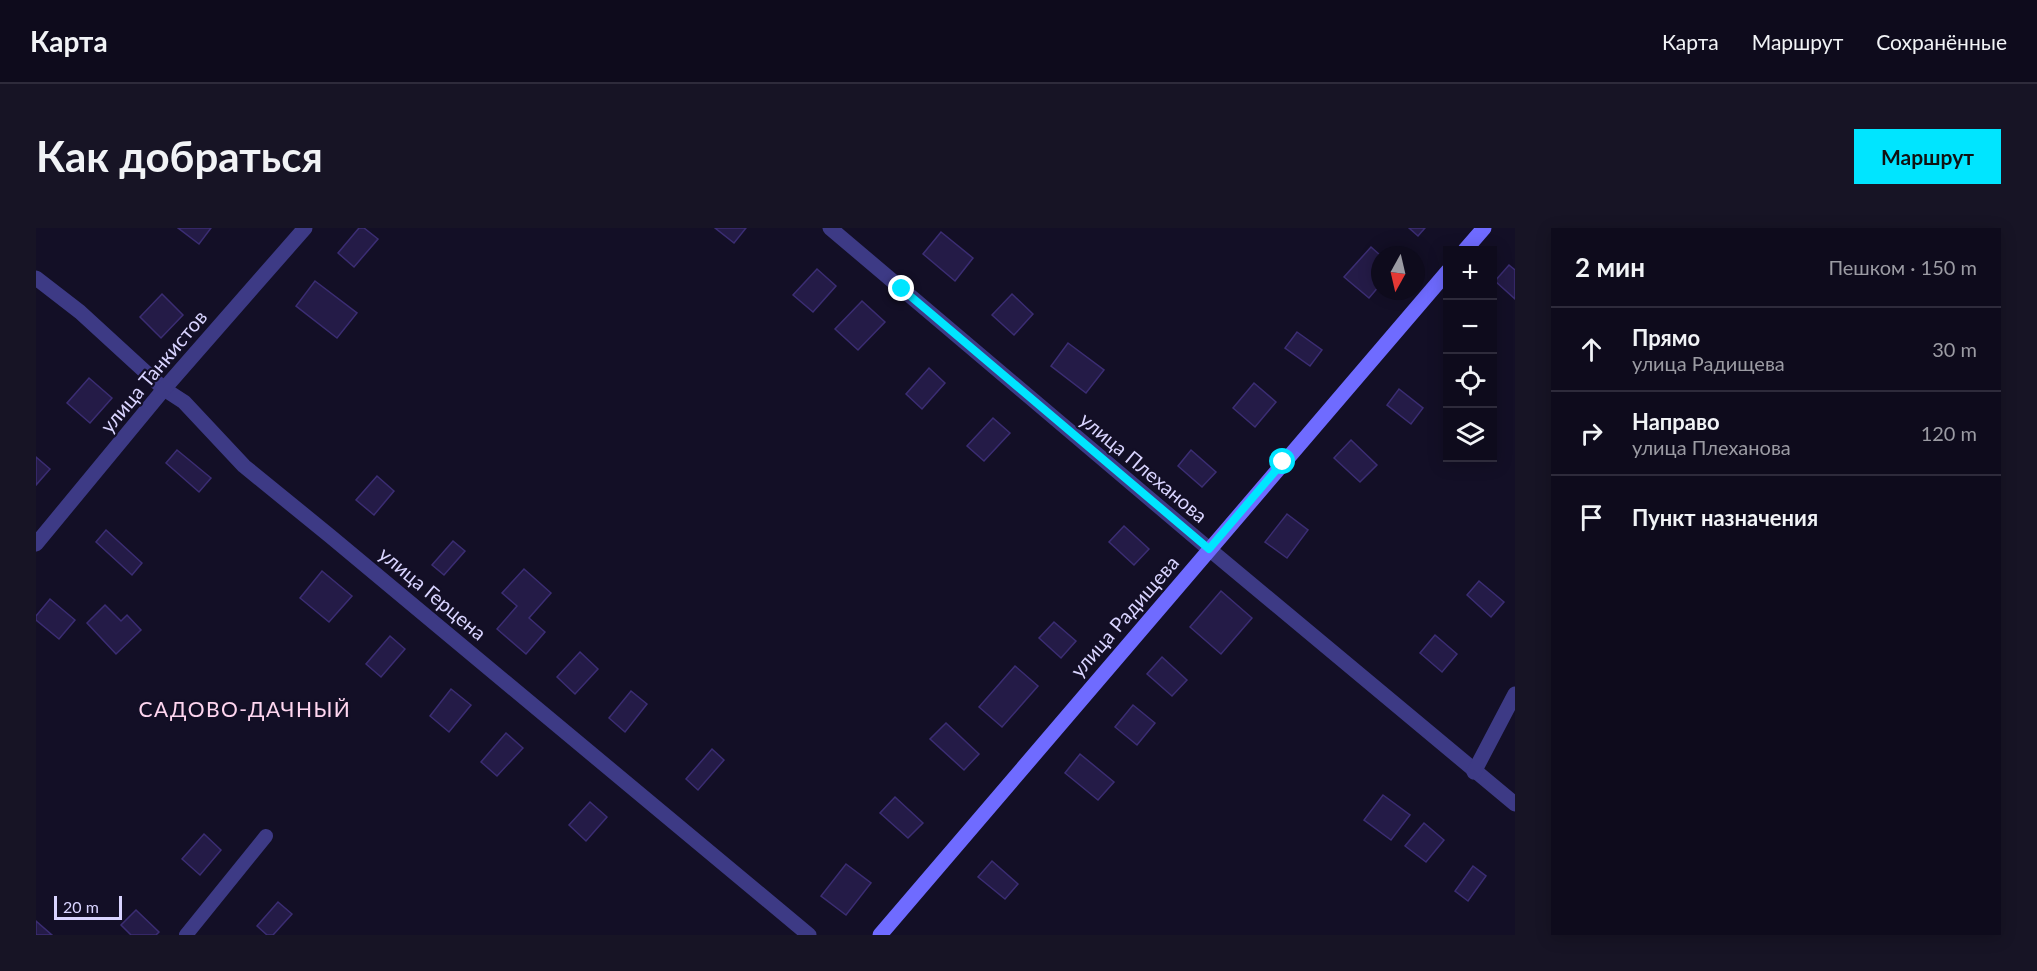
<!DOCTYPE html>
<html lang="ru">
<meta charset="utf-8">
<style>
body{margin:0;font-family:Lato,sans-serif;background:#171425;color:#f1f3f6}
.controls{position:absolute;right:18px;top:18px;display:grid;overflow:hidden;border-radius:0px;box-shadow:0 3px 15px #0003}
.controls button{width:54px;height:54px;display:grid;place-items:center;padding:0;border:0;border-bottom:2px solid #2e2b3b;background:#0e0b1c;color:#f1f3f6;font:30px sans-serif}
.compass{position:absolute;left:1335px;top:18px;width:54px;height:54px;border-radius:50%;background:#0e0b1c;box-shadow:0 3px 15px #0003;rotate:188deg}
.scale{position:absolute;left:18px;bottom:15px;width:68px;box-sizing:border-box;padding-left:6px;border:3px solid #d9d4ff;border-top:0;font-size:16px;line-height:21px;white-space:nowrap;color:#d9d4ff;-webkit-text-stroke:4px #130f26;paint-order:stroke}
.stop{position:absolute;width:18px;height:18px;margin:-14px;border:4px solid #00e5ff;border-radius:50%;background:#fff}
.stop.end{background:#00e5ff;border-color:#fff;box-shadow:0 2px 6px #0008}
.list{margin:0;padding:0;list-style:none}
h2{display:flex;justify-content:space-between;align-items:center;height:78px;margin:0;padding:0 24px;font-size:26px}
h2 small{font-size:20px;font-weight:400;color:#9b9ba3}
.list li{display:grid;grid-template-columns:39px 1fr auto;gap:18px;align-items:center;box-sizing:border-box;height:84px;padding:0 24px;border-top:2px solid #2e2b3b}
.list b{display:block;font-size:22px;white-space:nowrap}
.list p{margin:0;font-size:20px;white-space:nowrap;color:#9b9ba3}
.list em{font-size:20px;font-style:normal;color:#9b9ba3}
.icon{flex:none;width:33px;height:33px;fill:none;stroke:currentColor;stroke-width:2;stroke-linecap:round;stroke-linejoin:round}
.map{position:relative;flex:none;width:1479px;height:707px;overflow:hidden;border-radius:0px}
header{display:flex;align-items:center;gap:36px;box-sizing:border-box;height:84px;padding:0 30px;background:#0e0b1c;border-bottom:2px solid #2e2b3b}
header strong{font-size:28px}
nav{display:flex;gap:33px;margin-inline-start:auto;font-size:21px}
.intro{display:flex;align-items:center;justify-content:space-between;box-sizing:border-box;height:144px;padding:0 36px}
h1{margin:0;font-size:42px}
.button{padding:15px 27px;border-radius:0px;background:#00e5ff;color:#111;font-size:21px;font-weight:700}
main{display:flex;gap:36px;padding:0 36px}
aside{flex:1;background:#0e0b1c;border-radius:0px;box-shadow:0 3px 15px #0003}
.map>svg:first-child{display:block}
.building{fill:#241b47;stroke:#3b2d73;stroke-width:1.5}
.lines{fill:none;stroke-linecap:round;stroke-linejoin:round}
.lane{stroke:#3d3a85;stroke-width:14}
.street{stroke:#3d3a85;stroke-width:15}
.secondary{stroke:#6f6bff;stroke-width:15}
.route{stroke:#00e5ff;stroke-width:8}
.labels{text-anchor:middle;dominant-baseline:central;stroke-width:4.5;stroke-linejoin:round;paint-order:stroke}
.street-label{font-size:20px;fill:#d9d4ff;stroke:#130f26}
.neighbourhood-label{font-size:21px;letter-spacing:1.5px;fill:#ffd6f0;stroke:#130f26}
</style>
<header>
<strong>Карта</strong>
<nav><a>Карта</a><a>Маршрут</a><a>Сохранённые</a></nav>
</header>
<div class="intro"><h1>Как добраться</h1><a class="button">Маршрут</a></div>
<main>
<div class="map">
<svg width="1479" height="707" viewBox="0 0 1479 707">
<rect width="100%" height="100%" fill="#130f26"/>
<g class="building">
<path d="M142,0H175L163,16Z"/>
<path d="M323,0H328L342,11L318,39L302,25Z"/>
<path d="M679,0H710L698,15Z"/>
<path d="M1373,0H1389L1382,8Z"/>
<path d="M905,4L937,30L919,53L887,26Z"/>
<path d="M1335,19L1344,27V57L1333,70L1308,49Z"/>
<path d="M1473,37L1479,42V71L1459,53Z"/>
<path d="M781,41L800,58L777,84L757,67Z"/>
<path d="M279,53L321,85L301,110L260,78Z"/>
<path d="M126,66L147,87L125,110L104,89Z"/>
<path d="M976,66L997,86L978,107L956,87Z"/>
<path d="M826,73L849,94L822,122L799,101Z"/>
<path d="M1261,104L1286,122L1274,138L1249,120Z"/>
<path d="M1032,115L1068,142L1050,165L1015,138Z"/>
<path d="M893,140L909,155L886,181L870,166Z"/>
<path d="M53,150L76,170L54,195L31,175Z"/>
<path d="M1218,155L1240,174L1219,199L1197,180Z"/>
<path d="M1363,161L1387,180L1375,196L1351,177Z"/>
<path d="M957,190L974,205L948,233L931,218Z"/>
<path d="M1315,212L1341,237L1324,254L1298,230Z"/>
<path d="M141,222L175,250L163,264L130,235Z"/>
<path d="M1155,222L1180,244L1166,259L1142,238Z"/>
<path d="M0,229L14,241L0,257Z"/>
<path d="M341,248L358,263L338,287L320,272Z"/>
<path d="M1251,286L1272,302L1251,330L1229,314Z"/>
<path d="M1088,298L1113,321L1098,337L1073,314Z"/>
<path d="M70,302L106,335L96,347L60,314Z"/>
<path d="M417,313L429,323L408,347L396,337Z"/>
<path d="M488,341L515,365L493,390L509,404L490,426L461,401L481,378L466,365Z"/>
<path d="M286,343L316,368L293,394L264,370Z"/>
<path d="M1443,353L1468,374L1455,389L1431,367Z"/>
<path d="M1185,363L1216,390L1185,426L1154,399Z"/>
<path d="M14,371L39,392L23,411L0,392V388Z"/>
<path d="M69,377L85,393L91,387L105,402L80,426L51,395Z"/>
<path d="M1018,394L1040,413L1025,430L1003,410Z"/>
<path d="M1399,407L1421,426L1406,444L1384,425Z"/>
<path d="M354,408L369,421L345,449L330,436Z"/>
<path d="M544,424L562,441L539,466L521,449Z"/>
<path d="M1126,429L1151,452L1136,468L1111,446Z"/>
<path d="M979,438L1002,458L966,499L943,479Z"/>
<path d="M415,461L435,477L413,504L394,488Z"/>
<path d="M595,463L611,476L589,504L573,490Z"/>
<path d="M1097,477L1119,495L1101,517L1079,499Z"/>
<path d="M910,495L943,526L928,542L894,511Z"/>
<path d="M470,505L487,520L461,548L445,534Z"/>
<path d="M676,521L688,532L662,562L650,551Z"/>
<path d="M1044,526L1078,554L1062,572L1029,545Z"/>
<path d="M1347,567L1374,587L1355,612L1328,592Z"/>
<path d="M859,569L887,595L872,610L844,585Z"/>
<path d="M554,574L571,589L550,613L533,597Z"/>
<path d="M1388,595L1408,612L1390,634L1369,618Z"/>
<path d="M168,606L185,622L164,647L146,631Z"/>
<path d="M956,633L982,656L969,671L942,649Z"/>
<path d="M810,636L835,655L810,687L785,668Z"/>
<path d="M1437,638L1450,648L1432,673L1419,663Z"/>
<path d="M242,674L256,686L237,707H231L221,698Z"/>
<path d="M100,682L123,704L120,707H95L85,697Z"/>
<path d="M0,693L16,707H0Z"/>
</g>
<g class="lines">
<path class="lane" d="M150,707L230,608"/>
<g class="street">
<path d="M794,0L1173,321L1479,576"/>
<path d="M0,50L44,84L128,161L148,174L208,238L294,308L773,707"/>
<path d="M0,316L128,161L269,0"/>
<path d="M1438,544L1479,466"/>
</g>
<g class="secondary">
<path d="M1429,22L1448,0"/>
<path d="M844,707L1412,43"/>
</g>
</g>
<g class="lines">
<path class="route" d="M866,61L1173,321L1247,234"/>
</g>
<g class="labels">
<g class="street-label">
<text transform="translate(117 143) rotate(-50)">улица Танкистов</text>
<text transform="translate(1108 239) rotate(40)">улица Плеханова</text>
<text transform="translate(397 365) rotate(40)">улица Герцена</text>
<text transform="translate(1088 388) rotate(-49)">улица Радищева</text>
</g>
<g class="neighbourhood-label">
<text x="209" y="480">САДОВО-ДАЧНЫЙ</text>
</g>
</g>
</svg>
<div class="controls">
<button>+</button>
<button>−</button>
<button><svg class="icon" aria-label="locate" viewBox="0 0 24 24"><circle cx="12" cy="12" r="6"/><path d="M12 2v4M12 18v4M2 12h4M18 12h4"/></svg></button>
<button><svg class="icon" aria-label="layers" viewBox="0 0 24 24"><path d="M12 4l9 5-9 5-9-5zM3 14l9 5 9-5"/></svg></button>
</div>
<svg class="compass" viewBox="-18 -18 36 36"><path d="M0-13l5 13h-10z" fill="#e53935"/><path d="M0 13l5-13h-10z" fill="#9b9ba3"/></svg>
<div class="scale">20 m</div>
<div class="stop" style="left:1247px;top:234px"></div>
<div class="stop end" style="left:866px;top:61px"></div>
</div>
<aside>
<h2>2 мин<small>Пешком · 150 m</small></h2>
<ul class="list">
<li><svg class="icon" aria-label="ahead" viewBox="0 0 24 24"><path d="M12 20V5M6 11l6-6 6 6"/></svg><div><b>Прямо</b><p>улица Радищева</p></div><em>30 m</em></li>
<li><svg class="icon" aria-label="right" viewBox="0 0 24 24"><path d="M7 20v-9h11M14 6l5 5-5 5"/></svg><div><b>Направо</b><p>улица Плеханова</p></div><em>120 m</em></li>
<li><svg class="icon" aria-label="arrive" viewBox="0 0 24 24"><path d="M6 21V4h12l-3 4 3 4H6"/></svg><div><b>Пункт назначения</b></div></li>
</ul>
</aside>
</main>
